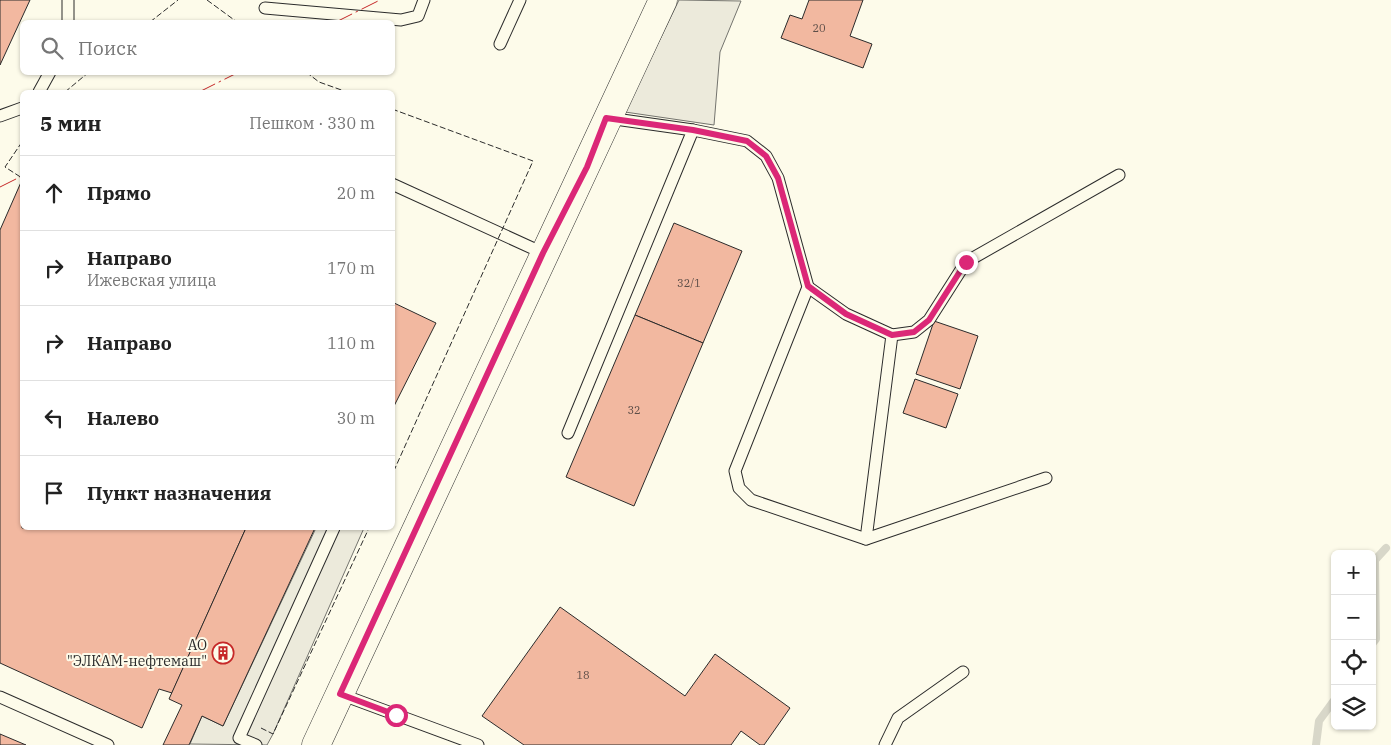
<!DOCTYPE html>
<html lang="ru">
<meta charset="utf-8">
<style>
body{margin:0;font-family:"IBM Plex Serif",serif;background:#f6f6f6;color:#222}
.controls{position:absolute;right:15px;bottom:15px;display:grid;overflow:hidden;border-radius:8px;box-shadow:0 1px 4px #0004}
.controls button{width:45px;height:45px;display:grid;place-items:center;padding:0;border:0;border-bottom:1px solid #e0e0e0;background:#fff;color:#222;font:25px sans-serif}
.stop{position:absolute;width:15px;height:15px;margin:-11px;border:4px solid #db2777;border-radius:50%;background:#fff}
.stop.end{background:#db2777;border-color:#fff;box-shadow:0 1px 5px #0008}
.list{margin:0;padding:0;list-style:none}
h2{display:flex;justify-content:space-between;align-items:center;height:65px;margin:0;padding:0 20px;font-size:21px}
h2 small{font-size:16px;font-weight:400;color:#767676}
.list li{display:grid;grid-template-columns:32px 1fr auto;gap:15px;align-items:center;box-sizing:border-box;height:75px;padding:0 20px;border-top:1px solid #e0e0e0}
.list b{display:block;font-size:19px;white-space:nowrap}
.list p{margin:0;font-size:16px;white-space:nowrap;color:#767676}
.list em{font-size:16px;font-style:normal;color:#767676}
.icon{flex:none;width:28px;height:28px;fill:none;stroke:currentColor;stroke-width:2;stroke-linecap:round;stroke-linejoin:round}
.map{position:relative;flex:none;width:1391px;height:745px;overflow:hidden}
.search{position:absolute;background:#fff;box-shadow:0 1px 4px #0004;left:20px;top:20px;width:375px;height:55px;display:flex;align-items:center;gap:12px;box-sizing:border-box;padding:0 18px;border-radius:8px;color:#767676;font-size:19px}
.panel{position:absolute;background:#fff;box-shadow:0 1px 4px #0004;left:20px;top:90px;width:375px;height:440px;border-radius:8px}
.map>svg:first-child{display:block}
.parking{fill:#eceadb;stroke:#74746e}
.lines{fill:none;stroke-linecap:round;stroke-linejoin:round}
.stream{stroke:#d8d7c9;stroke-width:8}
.building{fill:#f2b8a0;stroke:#2b2b2b}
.lane-casing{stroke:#2b2b2b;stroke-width:13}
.secondary-casing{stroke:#2b2b2b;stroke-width:29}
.lane{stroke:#fdfbea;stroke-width:11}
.secondary{stroke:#fdfbea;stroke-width:28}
.fence{stroke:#2b2b2b;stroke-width:1;stroke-dasharray:6 2.5;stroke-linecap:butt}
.power{stroke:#c62828;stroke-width:1;stroke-dasharray:18 4 2.5 4;stroke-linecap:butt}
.route{stroke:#db2777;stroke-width:6}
.labels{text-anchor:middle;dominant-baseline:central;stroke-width:4;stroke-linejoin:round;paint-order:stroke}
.number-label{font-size:11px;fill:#5d4e48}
.poi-label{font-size:14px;fill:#2b2b2b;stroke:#fdfbea;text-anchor:end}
</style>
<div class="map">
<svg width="1391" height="745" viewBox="0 0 1391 745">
<rect width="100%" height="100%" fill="#fdfbea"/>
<g class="parking">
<path d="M679,0L741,1L720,52L714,125L625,112Z"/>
<path d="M316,528H364L273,734L267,745L190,744L202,716L223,726Z"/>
</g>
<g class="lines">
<g class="stream">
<path d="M1372,644L1376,639L1375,560L1386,548"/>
<path d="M1316,745L1319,721L1335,699"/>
</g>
</g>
<g class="building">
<path d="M0,0H30L0,65Z"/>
<path d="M809,0H863L850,36L872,44L863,68L781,38L790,15L802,19Z"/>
<path d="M22,180V528H246L172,693L159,689L142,728L0,663V230Z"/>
<path d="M674,223L742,251L703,343L635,315Z"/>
<path d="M392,302L436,323L392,410Z"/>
<path d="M635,315L703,343L634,506L566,477Z"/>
<path d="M934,321L978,336L960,389L916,374Z"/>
<path d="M915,379L958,394L946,428L903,413Z"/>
<path d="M246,528H315L223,726L202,716L189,745H163L182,705L169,699Z"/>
<path d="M560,607L685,696L715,654L790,708L764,745H760L741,731L731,745H524L482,716Z"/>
<path d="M0,734L26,745H0Z"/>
</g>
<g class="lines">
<g class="lane-casing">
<g id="lane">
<path d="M68,0V22"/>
<path d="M265,8L401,20L418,16L424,0"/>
<path d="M500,44L520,0"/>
<path d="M39,92L50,72"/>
<path d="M0,116L22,108"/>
<path d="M608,118L693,130L747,141L766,156L778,178L808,287L735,471L739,488L751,500L866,539L1046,478"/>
<path d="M392,184L543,253"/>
<path d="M808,287L846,314L892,335L914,332L929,320L966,262L1119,175"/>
<path d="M568,433L693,130"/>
<path d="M866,539L892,335"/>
<path d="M340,694L478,745"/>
<path d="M0,697L108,745"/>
<path d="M256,745L239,738L334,528"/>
<path d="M885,745L898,718L963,672"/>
</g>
</g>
<g class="secondary-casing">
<path id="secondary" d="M316,745L663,0"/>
</g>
<use href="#lane" class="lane"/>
<use href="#secondary" class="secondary"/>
<g class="fence">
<path d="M207,0L237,22"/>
<path d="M150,22L178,0"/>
<path d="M306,72L319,82L347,92"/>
<path d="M65,92L89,72"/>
<path d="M392,109L533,161L392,475"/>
<path d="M22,142L5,167L22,178"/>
<path d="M261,728L273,734L369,528"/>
</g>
<g class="power">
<path d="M336,22L380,0"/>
<path d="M199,92L239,72"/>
<path d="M0,187L22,176"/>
</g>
</g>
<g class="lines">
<path class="route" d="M396,715L340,694L543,253L587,167L606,118L693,130L747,141L766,156L778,178L808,286L846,314L892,335L914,332L929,320L966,262"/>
</g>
<defs>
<g id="building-ring" transform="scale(1.125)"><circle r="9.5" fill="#fdfbea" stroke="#c62828" stroke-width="1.5"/><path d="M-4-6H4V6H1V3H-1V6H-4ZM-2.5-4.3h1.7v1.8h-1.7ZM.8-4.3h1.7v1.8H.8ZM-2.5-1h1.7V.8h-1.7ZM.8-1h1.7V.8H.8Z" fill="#c62828"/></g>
</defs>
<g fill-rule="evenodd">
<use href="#building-ring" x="223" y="653"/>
</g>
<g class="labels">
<g class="number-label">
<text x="819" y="28">20</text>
<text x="689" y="283">32/1</text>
<text x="634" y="410">32</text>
<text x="583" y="675">18</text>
</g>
<g class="poi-label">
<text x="207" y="645">АО<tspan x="207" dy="16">"ЭЛКАМ-нефтемаш"</tspan></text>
</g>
</g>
</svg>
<div class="controls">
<button>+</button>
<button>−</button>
<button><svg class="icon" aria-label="locate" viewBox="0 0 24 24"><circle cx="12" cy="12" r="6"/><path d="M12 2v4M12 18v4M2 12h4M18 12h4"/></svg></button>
<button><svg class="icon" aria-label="layers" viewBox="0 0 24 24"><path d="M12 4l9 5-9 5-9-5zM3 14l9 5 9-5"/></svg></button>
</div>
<div class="stop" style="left:396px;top:715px"></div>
<div class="stop end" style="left:966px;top:262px"></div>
<div class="search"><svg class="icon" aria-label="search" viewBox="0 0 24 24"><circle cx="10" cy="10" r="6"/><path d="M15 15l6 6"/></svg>Поиск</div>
<section class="panel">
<h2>5 мин<small>Пешком · 330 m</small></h2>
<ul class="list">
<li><svg class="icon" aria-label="ahead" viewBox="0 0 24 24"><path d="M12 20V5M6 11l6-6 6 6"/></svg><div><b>Прямо</b></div><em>20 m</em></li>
<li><svg class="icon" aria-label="right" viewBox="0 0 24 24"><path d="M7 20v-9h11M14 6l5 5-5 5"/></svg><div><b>Направо</b><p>Ижевская улица</p></div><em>170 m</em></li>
<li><svg class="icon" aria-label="right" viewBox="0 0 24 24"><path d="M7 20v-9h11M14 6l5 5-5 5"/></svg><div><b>Направо</b></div><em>110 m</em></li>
<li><svg class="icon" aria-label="left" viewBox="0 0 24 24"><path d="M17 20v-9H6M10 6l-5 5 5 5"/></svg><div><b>Налево</b></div><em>30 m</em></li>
<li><svg class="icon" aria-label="arrive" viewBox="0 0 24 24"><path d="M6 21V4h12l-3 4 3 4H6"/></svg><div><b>Пункт назначения</b></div></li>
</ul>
</section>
</div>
